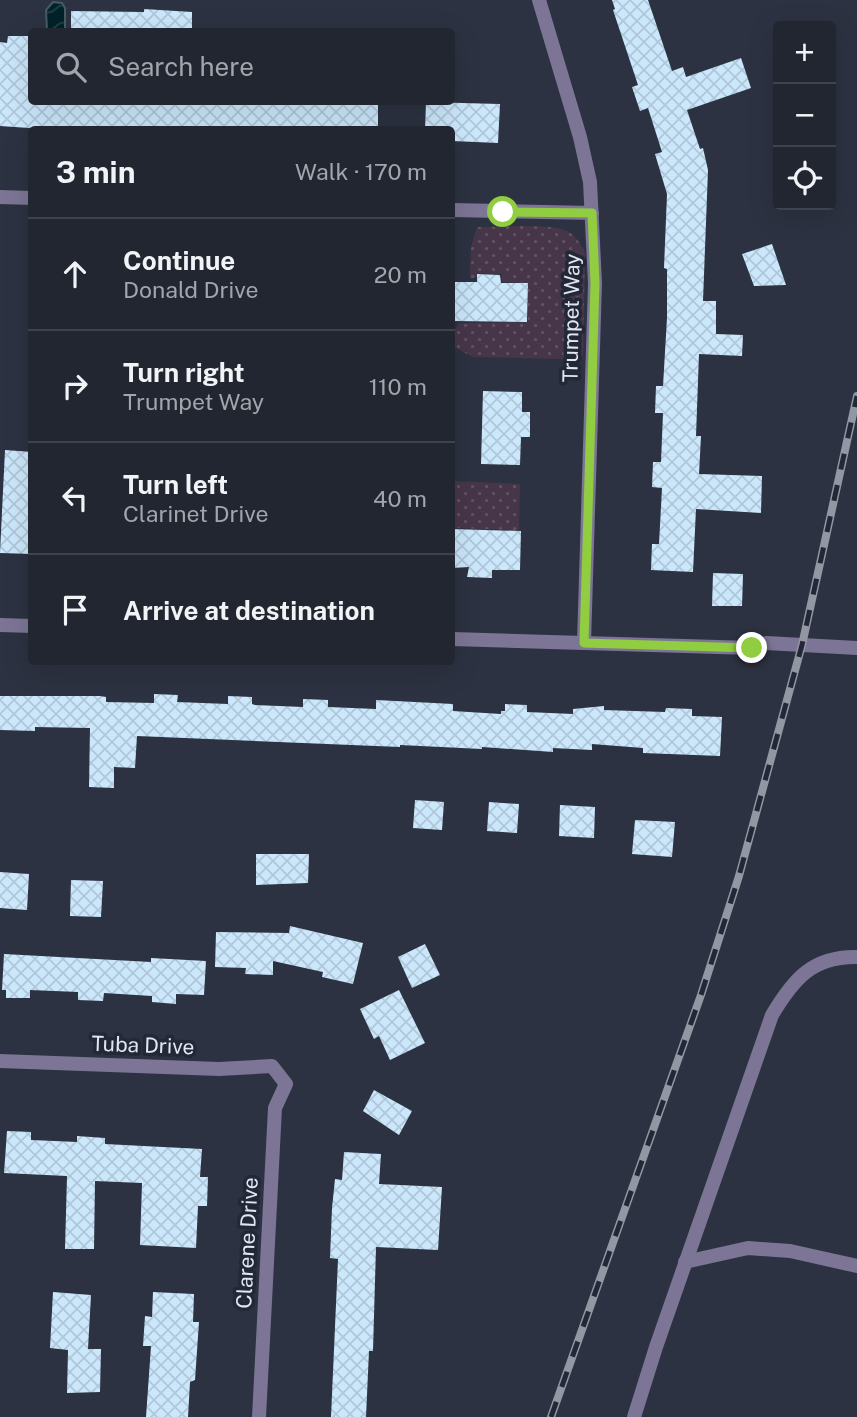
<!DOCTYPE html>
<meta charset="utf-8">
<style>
body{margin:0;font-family:"Public Sans",sans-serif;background:#292e39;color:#f1f3f6}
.controls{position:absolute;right:21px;top:21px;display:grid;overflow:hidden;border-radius:7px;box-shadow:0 7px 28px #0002}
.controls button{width:63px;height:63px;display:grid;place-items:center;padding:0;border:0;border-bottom:2px solid #3e434d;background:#212631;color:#f1f3f6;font:35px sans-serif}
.stop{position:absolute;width:21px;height:21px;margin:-16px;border:5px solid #90cd40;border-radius:50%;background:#fff}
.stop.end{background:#90cd40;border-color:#fff;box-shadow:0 2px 7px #0008}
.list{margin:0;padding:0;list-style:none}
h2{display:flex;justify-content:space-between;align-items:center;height:91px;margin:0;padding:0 28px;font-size:30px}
h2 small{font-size:23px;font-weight:400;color:#a2a5ab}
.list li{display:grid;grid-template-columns:46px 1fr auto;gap:21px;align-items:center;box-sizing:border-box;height:112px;padding:0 28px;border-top:2px solid #3e434d}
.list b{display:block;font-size:26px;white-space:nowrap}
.list p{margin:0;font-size:23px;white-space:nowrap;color:#a2a5ab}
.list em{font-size:23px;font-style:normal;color:#a2a5ab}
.icon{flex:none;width:38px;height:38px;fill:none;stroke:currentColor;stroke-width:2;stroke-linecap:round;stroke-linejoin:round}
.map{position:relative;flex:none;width:857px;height:1417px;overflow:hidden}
.search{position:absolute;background:#212631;box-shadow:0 7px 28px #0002;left:28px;top:28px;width:427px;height:77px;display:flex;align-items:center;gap:18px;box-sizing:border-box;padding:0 24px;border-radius:7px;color:#a2a5ab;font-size:26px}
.panel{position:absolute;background:#212631;box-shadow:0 7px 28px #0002;left:28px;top:126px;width:427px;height:539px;border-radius:7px}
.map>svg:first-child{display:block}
.grass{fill:url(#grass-dots)}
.water{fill:url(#water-waves);stroke:#445d65;stroke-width:2}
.building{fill:url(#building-cross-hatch)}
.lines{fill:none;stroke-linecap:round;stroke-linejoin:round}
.service{stroke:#7c7595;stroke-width:14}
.minor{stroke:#7c7595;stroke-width:14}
.rail-casing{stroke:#9297a3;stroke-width:8}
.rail{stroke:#222837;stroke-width:5;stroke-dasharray:16;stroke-linecap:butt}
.route{stroke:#90cd40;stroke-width:9}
.labels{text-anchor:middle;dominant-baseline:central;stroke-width:7;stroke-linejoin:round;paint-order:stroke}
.street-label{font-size:21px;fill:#e2e6f0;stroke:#222837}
</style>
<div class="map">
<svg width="857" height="1417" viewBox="0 0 857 1417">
<defs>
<pattern id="grass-dots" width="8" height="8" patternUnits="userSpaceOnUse" patternTransform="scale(1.75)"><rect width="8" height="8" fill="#473649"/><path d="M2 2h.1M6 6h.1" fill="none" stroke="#615364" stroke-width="1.8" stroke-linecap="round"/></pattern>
<pattern id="water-waves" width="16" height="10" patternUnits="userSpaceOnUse" patternTransform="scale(1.75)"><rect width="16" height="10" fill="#002229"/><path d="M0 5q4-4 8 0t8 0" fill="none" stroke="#254248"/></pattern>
<pattern id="building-cross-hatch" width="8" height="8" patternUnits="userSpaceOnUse" patternTransform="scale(1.75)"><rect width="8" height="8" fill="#cbe7fb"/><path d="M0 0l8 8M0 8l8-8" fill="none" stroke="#b0c7d7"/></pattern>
</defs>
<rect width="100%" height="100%" fill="#2c3241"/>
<g class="grass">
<path d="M477,227C497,227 551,223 567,231C576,235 580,244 585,252L583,356L562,359L473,357L452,346V335L459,323L528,322V283L502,282V274L477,273L476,278H470L471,247Z"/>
<path d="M452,481L520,484L519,530L452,528Z"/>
</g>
<path class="water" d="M53,2L62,3L65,8V31H47L46,10Z"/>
<g class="building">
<path d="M612,0H648L672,71L683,67L686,77L741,58L751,88L687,110L700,149L703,148L708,170L703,301H716V334L743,335L742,356L699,354L696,436H701L699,474L762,476L761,513L696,509L693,572L651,570L652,544H659L662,488L652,487L653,462H661L663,413H655L656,386H663L667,318V269L664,268L667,194L655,154L662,152L648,108L640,111L632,87L638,85L613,10L615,9Z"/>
<path d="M144,9L192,12V32H71V11L144,12Z"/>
<path d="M8,36H32L29,102H378V130H58L0,126V42L7,43Z"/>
<path d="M426,102L500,104L498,143L452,141V130H425Z"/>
<path d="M772,244L786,285L754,286L742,254Z"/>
<path d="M477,274L500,275L501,283H528L527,322L453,321L454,282H477Z"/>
<path d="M483,391L522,392V412H530V437H521L520,465L481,464Z"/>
<path d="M5,450L32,452V554L0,553Z"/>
<path d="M452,529L521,531L520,570H492V578L467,577L469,567L452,568Z"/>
<path d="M713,573L743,574L742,606H712Z"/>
<path d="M154,694L178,695L177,702L228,704V696L252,697V704L255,705L303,707V699L328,700V707L376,709V700L453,704V711L501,714V711H505V704L527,705V712L573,714V709L604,706V710L665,712L666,708L692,709V716L722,717L720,756L643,753V748L592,744V750L553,748V752L482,747V749L400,745V747L137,736L135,768L114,767V788L89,787L90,728L35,727V731L0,730V696H100L106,697V702L154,703Z"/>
<path d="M415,800L444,802L442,830L413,828Z"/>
<path d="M489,802L519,804L517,833L487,831Z"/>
<path d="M560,805L595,807L594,838L559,836Z"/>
<path d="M635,820L675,822L672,857L632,854Z"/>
<path d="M256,854H309L308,883L256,885Z"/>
<path d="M0,872L29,874L27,910L0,908Z"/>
<path d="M71,880L103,881L101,917L70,916Z"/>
<path d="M290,926L363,943L353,984L322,977L323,972L273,961V975L245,974L246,968L215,967L216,932L289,933Z"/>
<path d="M425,944L440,975L412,988L398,957Z"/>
<path d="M4,954L151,962V958L206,961L204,995L176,994V1004L152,1002V996L104,993L103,1001L78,1000V992L30,990V998H6V990H2Z"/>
<path d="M399,990L425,1043L390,1060L379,1036L374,1039L360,1009Z"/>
<path d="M374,1090L412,1111L399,1135L363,1111Z"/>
<path d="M7,1131L31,1132V1140L77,1142V1136L105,1138V1144L202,1149L200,1177H208L207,1206H198L196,1248L140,1245L142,1183L95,1181L94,1249H65L67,1176L4,1173Z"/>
<path d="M344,1152L381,1154L379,1184L442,1187L438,1250L376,1247L373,1351H369L366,1417H331L338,1259L330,1258L332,1208L335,1179L342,1180Z"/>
<path d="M53,1292L91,1295L88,1349H101L100,1392L67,1393L68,1350L50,1348Z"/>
<path d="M153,1292L194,1294L193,1322H199L195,1380L190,1382L188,1417H146L151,1346H143L145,1316L152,1317Z"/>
</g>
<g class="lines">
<g class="service">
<path d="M752,648L766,643L857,648"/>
<path d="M685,1262L748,1248L790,1251L857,1266"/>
<path d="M634,1417L656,1347L772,1015C793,980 812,956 857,957"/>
</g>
<g class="minor">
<path d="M539,0L580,137L590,182L595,283L584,643"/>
<path d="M0,197L32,198"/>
<path d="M452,210L592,213"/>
<path d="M0,625L32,626"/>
<path d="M452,639L752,648"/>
<path d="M0,1061L219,1069L272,1066L286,1084L275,1108L259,1417"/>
</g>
<g class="rail-casing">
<path id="rail" d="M551,1417L701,995L739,876L802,645L857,396"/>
</g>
<use href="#rail" class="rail"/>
</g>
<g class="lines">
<path class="route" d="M503,212L592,213L595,283L584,643L752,648"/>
</g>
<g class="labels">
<g class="street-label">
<text transform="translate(571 318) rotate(-89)">Trumpet Way</text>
<text transform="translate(143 1045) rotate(2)">Tuba Drive</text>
<text transform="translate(247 1243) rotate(-87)">Clarene Drive</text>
</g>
</g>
</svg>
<div class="controls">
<button>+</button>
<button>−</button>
<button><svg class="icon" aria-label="locate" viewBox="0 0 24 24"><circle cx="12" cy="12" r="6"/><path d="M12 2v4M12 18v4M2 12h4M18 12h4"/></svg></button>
</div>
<div class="stop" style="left:503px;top:212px"></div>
<div class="stop end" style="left:752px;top:648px"></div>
<div class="search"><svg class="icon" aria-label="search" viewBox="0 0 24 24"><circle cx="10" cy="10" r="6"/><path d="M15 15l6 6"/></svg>Search here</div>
<section class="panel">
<h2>3 min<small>Walk · 170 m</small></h2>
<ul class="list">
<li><svg class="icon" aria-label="ahead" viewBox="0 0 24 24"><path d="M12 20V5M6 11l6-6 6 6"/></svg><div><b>Continue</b><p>Donald Drive</p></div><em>20 m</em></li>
<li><svg class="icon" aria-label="right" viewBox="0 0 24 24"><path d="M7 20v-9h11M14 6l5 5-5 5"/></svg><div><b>Turn right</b><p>Trumpet Way</p></div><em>110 m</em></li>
<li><svg class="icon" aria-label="left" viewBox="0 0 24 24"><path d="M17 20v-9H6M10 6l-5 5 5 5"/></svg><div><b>Turn left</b><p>Clarinet Drive</p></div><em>40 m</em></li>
<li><svg class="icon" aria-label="arrive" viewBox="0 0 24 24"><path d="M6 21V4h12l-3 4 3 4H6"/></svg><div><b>Arrive at destination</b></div></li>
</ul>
</section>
</div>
